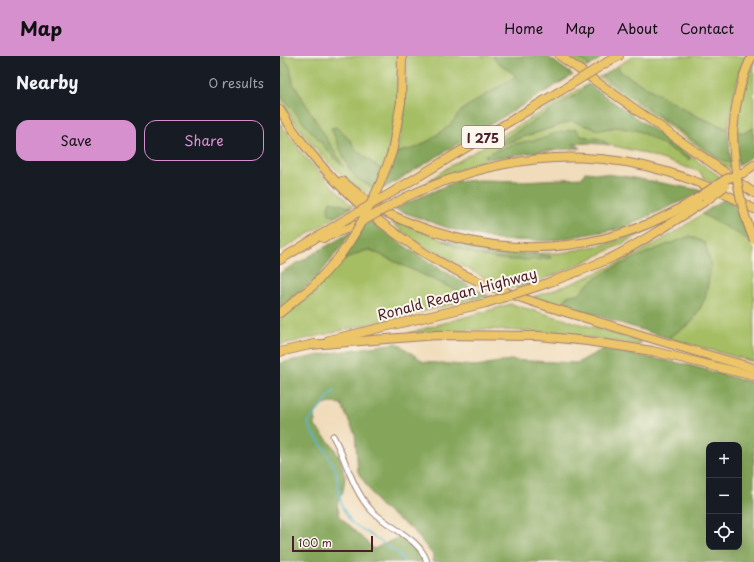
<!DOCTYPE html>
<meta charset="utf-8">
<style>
body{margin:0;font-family:"Playpen Sans",sans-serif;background:#242831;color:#f1f3f6}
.controls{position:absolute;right:12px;bottom:12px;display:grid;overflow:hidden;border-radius:8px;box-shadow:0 4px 16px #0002}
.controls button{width:36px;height:36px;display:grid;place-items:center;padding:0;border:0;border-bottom:1px solid #363941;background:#171b24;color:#f1f3f6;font:20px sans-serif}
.scale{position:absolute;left:12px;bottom:10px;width:81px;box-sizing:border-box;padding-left:4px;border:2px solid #4a1f2b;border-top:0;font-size:11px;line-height:14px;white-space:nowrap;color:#4a1f2b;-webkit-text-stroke:3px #fbf7ec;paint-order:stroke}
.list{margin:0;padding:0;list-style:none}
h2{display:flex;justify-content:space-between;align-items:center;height:52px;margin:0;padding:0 16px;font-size:17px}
h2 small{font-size:13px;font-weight:400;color:#9ea1a6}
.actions{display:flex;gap:8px;padding:12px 16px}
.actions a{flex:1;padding:9px 0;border:1px solid #d690ce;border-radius:12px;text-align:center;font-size:14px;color:#d690ce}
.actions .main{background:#d690ce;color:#111}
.icon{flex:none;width:22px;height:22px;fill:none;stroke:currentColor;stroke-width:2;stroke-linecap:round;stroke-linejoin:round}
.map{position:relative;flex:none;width:474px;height:506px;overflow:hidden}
header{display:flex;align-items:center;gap:24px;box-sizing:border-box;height:56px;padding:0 20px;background:#d690ce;color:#111}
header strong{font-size:19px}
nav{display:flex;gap:22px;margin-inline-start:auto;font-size:14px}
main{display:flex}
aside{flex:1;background:#171b24}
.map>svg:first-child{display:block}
.green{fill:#a5be64;stroke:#786e48}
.forest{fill:#84a55a;stroke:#676242;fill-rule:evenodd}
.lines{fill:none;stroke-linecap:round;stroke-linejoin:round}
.stream{stroke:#56b7d4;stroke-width:1.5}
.minor-casing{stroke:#9d7d72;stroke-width:7}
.highway-casing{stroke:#9d7d72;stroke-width:10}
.minor{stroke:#fff;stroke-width:5}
.highway{stroke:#edc569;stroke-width:8}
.highway-bridge-casing{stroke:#9d7d72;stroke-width:10;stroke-linecap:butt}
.highway-bridge{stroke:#edc569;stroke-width:8}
.labels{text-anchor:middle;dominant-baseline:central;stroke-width:4;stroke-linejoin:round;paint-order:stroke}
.shield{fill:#fbf7ec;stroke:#7f6065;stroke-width:1}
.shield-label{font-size:13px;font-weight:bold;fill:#4a1f2b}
.street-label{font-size:14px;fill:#4a1f2b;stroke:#fbf7ec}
</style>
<header>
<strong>Map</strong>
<nav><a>Home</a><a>Map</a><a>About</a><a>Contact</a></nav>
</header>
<main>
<aside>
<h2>Nearby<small>0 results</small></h2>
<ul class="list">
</ul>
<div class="actions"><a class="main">Save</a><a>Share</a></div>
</aside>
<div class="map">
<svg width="474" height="506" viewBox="0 0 474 506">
<rect width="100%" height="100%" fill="#fbf7ec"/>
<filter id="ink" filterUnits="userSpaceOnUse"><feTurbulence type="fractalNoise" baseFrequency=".025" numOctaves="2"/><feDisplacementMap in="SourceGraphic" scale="8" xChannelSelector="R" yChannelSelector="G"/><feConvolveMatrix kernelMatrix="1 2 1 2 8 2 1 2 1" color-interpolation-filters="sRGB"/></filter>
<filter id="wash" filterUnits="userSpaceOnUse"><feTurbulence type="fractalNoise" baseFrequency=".012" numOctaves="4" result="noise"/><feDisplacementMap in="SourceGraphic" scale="16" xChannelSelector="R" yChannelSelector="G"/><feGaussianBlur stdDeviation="0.9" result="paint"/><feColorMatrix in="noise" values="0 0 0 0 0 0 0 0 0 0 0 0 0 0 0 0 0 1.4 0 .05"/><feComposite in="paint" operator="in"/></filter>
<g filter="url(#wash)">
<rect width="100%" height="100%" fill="#f0dbba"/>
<g class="green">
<path d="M3,0H118C121,40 115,77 103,115L76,94L70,84L95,133L90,140C50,114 25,84 0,43V39L57,105L13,27L10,11Z"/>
<path d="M126,0H213L215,4L237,20L183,53L169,70L150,84L136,92L116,97C124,65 127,33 126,0Z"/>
<path d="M288,0H296L310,10L305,12Z"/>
<path d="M354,0H466L454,36L448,73L416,60L341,17L337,10Z"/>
<path d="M474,4V72L464,77L456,75L461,43Z"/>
<path d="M322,20L440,103L451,107L450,113L318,21Z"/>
<path d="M308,28L299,37L217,90L292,65L319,74L336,71L359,75L410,104L409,99L442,122L434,128L423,121L420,116L360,96L330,89L319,83L272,78L265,82L230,89L205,99L207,103L147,126L167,112Z"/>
<path d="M0,67L24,100L73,151L71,152L58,147L49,158L56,161L0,195Z"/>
<path d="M104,158C127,171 153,177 176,192L270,200L250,197H281L326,188L371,173C346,186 247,237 224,232L137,186L101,159Z"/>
<path d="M422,158C439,167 465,176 474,193V306L388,282L412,266L425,243L431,210L287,240L283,249L253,241C311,223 372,193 422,158Z"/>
<path d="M90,194L195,243L0,289V263C10,255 20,248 29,240C48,222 62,197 90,194Z"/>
<path d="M231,248L360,285V289L278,277L205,273L129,277Z"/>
</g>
<g class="forest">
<path d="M0,0H3L10,11L13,27L64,111L57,105L0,39Z"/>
<path d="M213,0H267L293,19L103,133L116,97L136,92L150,84L169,70L183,53L236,20L215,4Z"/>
<path d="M296,0H317L321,2L310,10Z"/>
<path d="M337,10L342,17L416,60L448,73L451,107L440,103L322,20Z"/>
<path d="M308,28L409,99L410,104L359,75L336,71L319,74L292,65L216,90L218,87L299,37Z"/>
<path d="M56,71L70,84L76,94L103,115L95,133L77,123L69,113L51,72Z"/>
<path d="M474,72V98L458,110L456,75L464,77Z"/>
<path d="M296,73L301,80L320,83L330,89L309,87L293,88L301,92L265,95L207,103L205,99L230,89L265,82L272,78Z"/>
<path d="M305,116L343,120L414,133L426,134L343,172L270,185L218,184L171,173L114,153L176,125L201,124L242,125L302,122Z"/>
<path d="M444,143L457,149L471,187L460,179L422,158Z"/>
<path d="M50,145L71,152L56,161L49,158L48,151Z"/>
<path d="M90,165C128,194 167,218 209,240L195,243L90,194L83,195L62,205L86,167Z"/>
<path d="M73,175L37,222L0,252V217Z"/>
<path d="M410,180L425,187L431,210L425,243L412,266L388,282L283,249L287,240L301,237C309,217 388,188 410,180Z"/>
<path d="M163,184L211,194L270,200L271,202C234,207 195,204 163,184Z"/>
<path d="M117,287L144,306L196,310L230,304L297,307L323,293L405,308L474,327V506H152L153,499L133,474L99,449L78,416L75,378L61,348C48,346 42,348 35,358V370L52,389L61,404L65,422L63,435L57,448L60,461L94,493L117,482L120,479L139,495L144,506H0V307L51,297ZM429,389H459V491H429Z"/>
</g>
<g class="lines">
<path class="stream" d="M55,334L28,367L32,376L44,392L56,415L62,451L71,466L116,496L125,506"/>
</g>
</g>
<g filter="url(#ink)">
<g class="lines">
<g class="minor-casing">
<path id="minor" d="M53,380C67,405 72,433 91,454C107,471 140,482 147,506"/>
</g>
<g class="highway-casing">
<g id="highway">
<path d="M280,0L474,137"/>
<path d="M329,5L339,0"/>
<path d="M0,54C46,128 118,190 198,225C241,244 287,256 332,270C379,285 427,299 474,312"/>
<path d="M453,77C455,50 460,24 472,0"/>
<path d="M112,96L121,46L122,0"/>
<path d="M463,117L474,109"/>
<path d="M62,125C74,134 86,145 99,153C116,162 134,169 152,175C243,205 339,193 419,141"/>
<path d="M116,134L290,29"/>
<path d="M126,141C247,85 357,88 474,153"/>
<path d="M43,182L76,169"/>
<path d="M0,204L63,165"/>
<path d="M259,230C284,221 309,212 333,201C366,184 396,164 427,144"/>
<path d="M0,257L34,229L59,201"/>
<path d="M49,284L206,247"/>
<path d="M30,289L157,279L259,280L307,285L372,295L474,320"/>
<path d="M0,296L34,288"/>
</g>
</g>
<use href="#minor" class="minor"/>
<use href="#highway" class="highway"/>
<g class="highway-bridge-casing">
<g id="highway-bridge">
<path d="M290,29L329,5"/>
<path d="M453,77C454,113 459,150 474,184"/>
<path d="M419,141L446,123L463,117"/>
<path d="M427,144L445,130"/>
<path d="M63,165L116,134"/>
<path d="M83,165L126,141"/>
<path d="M59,201C83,168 99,134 112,96"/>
<path d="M206,247L259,230"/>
</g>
</g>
<use href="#highway-bridge" class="highway-bridge"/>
</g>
</g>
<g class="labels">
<rect class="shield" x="182" y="70" width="42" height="22" rx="3"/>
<g class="shield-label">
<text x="203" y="81">I 275</text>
</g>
<g class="street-label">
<text transform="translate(177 238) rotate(-15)">Ronald Reagan Highway</text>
</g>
</g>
</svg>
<div class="controls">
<button>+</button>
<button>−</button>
<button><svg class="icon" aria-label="locate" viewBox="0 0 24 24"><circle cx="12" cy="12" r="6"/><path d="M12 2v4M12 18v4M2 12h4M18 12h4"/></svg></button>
</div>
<div class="scale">100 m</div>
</div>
</main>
